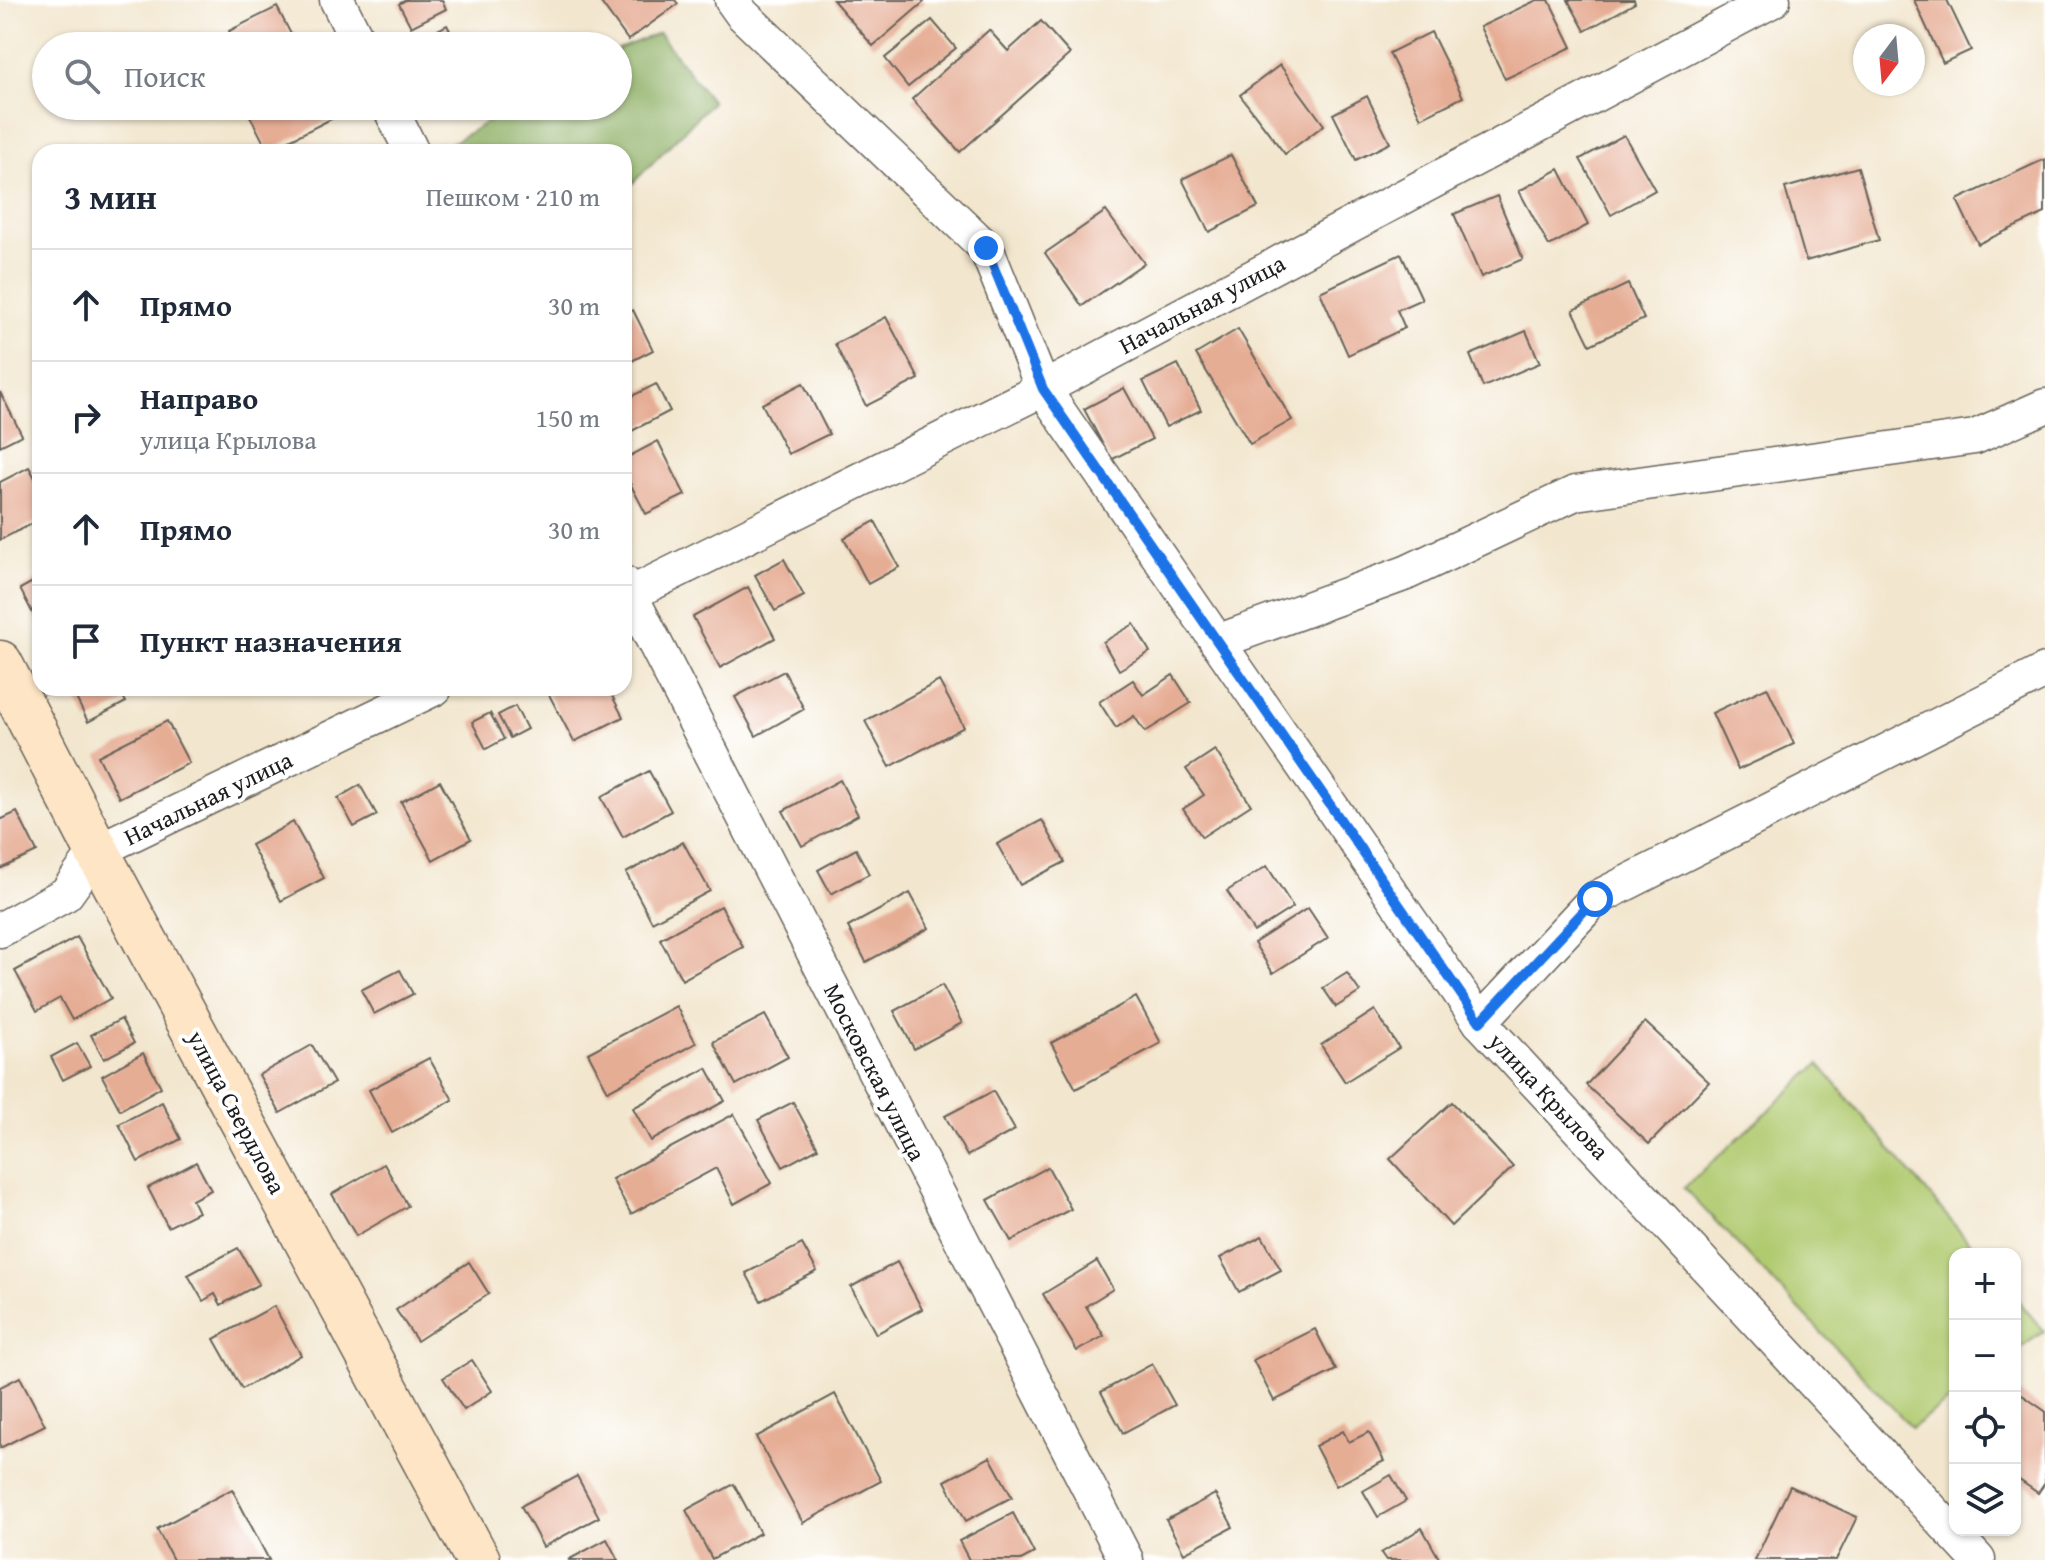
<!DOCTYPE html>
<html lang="ru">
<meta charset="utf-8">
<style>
body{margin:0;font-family:"Gentium Book Plus",serif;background:#f2f2f3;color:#1f2937}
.controls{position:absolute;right:24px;bottom:24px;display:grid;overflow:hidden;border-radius:16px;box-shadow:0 2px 6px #0004}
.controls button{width:72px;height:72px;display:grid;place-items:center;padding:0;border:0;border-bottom:2px solid #e0e1e3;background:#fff;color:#1f2937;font:40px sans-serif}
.compass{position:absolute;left:1853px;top:24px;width:72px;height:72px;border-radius:50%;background:#fff;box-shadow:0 2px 6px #0004;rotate:196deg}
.stop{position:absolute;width:24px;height:24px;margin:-18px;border:6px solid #1a73e8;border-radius:50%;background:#fff}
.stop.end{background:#1a73e8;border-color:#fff;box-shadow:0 2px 8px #0008}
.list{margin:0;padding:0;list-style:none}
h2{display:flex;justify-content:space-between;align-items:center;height:104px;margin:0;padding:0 32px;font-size:34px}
h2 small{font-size:26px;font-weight:400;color:#747a83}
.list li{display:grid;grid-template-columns:52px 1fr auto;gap:24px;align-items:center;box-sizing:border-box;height:112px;padding:0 32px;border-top:2px solid #e0e1e3}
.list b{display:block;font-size:30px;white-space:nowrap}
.list p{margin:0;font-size:26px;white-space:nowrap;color:#747a83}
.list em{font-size:26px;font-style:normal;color:#747a83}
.icon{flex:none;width:44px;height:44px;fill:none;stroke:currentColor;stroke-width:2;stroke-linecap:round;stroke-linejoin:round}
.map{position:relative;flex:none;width:2045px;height:1560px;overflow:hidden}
.search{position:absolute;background:#fff;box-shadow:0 2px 6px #0004;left:32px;top:32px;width:600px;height:88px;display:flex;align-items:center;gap:20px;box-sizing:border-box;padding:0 28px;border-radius:44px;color:#747a83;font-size:30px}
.panel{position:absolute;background:#fff;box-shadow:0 2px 6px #0004;left:32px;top:144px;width:600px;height:552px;border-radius:24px}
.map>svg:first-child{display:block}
.green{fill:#b0ca6f;stroke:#667346;stroke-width:2}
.forest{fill:#8cae62;stroke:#54653f;stroke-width:2}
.building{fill:#e6ad95}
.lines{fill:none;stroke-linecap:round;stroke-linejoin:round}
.street-casing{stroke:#67635a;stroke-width:37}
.secondary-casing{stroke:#67635a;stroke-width:47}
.street{stroke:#fff;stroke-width:34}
.secondary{stroke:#fee5c5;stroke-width:44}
.route{stroke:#1a73e8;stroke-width:10}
.labels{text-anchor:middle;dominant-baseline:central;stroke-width:8;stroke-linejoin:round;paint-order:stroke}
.street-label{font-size:24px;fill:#1c1c1c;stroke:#fff}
</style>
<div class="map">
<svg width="2045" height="1560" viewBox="0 0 2045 1560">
<rect width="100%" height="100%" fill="#fff"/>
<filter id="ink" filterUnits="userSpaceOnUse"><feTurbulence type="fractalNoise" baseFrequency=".0125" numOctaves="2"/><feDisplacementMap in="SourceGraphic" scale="16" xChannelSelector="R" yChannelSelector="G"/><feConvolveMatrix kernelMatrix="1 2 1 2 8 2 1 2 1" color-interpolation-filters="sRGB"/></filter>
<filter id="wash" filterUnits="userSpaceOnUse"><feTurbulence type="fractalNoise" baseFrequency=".006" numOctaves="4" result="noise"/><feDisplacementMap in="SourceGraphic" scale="32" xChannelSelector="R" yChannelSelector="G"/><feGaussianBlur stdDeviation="1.8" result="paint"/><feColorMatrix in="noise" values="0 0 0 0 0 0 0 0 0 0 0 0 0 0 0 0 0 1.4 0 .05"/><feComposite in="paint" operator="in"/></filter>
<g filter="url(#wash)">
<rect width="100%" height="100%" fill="#f2e6ce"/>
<g class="green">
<path d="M1819,1064L1979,1254H1955V1396L1912,1428L1684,1188Z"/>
<path d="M2015,1297L2044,1331L2015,1352Z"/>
</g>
<path class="forest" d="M659,33L712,102L624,192V152H450L446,146L515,106H618V49Z"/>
<g id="blocks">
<g class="building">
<path d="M406,0H442L446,9L411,27L399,4Z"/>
<path d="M599,0H675L678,4L628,40Z"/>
<path d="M833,0H922L924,2L873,46Z"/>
<path d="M1537,0H1549L1572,47L1505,79L1480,27Z"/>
<path d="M1568,0H1634L1635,3L1585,31Z"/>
<path d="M1914,0H1947L1971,50L1943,63Z"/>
<path d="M277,7L297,46H237L229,31Z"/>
<path d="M932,20L956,48L908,87L885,58Z"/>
<path d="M1041,21L1070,54L960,152L912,99L989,30L1008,51Z"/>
<path d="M447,25L458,46H415L413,43Z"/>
<path d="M1431,32L1463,97L1421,118L1389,53Z"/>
<path d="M1280,65L1324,125L1285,154L1240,95Z"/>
<path d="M1367,96L1390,143L1356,160L1333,114Z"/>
<path d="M259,106H331L337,116L268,151L248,112Z"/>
<path d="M1624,135L1655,190L1611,215L1580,159Z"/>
<path d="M1231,155L1258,207L1209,232L1182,179Z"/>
<path d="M2045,159V213L1978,244L1957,200Z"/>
<path d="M1858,167L1879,240L1806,261L1785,188Z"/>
<path d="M1559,169L1588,225L1549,246L1519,191Z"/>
<path d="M1497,196L1523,259L1481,277L1454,214Z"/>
<path d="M1106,211L1144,263L1082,306L1045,253Z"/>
<path d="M1401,254L1422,299L1397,310L1405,328L1348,355L1320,292Z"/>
<path d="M1628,284L1644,319L1590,345L1573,310Z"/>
<path d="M633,310L653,350L624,365V315Z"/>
<path d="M886,317L919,379L866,406L835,344Z"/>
<path d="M1238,329L1292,420L1250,444L1196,354Z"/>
<path d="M1526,331L1540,363L1483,387L1470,355Z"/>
<path d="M1178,364L1201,410L1166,427L1143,381Z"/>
<path d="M803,383L829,434L788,454L762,404Z"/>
<path d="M656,384L670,411L624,435V400Z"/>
<path d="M1124,388L1152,439L1111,460L1084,409Z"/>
<path d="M0,392L22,435L0,446Z"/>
<path d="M658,441L685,495L646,514L624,472V459Z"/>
<path d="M29,467L40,487V520L0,540V482Z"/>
<path d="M875,521L899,567L868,584L844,538Z"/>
<path d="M784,559L804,596L775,611L755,575Z"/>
<path d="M40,578V627L20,589Z"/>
<path d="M748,587L775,638L720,668L693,617Z"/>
<path d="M1134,624L1150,652L1119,670L1103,642Z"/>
<path d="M784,671L804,709L756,736L735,697Z"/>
<path d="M1173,675L1191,703L1145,732L1134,716L1116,728L1099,702L1133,680L1143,695Z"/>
<path d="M939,681L964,727L890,767L865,721Z"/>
<path d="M1767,687L1794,744L1738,770L1712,713Z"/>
<path d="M71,688H118L126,702L88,722Z"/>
<path d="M553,688H608L623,717L574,742L547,691Z"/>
<path d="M515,706L527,729L510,738L498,715Z"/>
<path d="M490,713L504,739L486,749L472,722Z"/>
<path d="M167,721L189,763L119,798L98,756Z"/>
<path d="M1215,750L1251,805L1202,837L1183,809L1204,795L1186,769Z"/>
<path d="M649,771L671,811L623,837L601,797Z"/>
<path d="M840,780L858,815L802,846L783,811Z"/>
<path d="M440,781L471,839L433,860L401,802Z"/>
<path d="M360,785L377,815L354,827L338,798Z"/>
<path d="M17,812L37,852L0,869V820Z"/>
<path d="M1042,820L1065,862L1020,885L997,844Z"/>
<path d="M293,822L324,878L281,901L251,845Z"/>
<path d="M683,842L710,891L652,922L626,873Z"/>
<path d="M856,849L869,874L831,894L818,870Z"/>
<path d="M1267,866L1293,907L1254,932L1227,891Z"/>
<path d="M910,893L929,928L866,962L848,927Z"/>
<path d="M721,906L743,947L682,980L660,939Z"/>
<path d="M1308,908L1328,938L1273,973L1254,943Z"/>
<path d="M77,937L111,998L72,1020L60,998L37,1011L15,971Z"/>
<path d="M400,970L413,994L374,1014L361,990Z"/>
<path d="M1347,973L1360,992L1336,1007L1323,988Z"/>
<path d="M942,985L962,1023L914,1049L894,1011Z"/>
<path d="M1136,997L1161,1043L1076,1089L1051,1043Z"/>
<path d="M676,1006L696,1043L608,1091L588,1053Z"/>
<path d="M1375,1010L1399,1048L1345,1082L1321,1045Z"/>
<path d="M765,1015L788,1057L736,1085L713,1042Z"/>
<path d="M121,1019L134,1043L104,1059L91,1035Z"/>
<path d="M1645,1022L1709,1082L1649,1144L1586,1085Z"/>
<path d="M77,1043L90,1066L63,1080L51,1057Z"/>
<path d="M312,1045L334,1083L280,1113L259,1075Z"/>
<path d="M143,1053L161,1087L120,1110L102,1076Z"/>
<path d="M429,1058L453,1100L392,1133L369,1090Z"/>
<path d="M707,1068L725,1101L651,1141L633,1108Z"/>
<path d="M993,1091L1015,1130L967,1156L945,1116Z"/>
<path d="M162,1102L181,1139L138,1162L119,1124Z"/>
<path d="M793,1102L818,1148L783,1167L758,1120Z"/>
<path d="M1452,1102L1513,1167L1451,1226L1390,1159Z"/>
<path d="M734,1114L772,1183L734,1204L716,1168L631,1214L612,1179Z"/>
<path d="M196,1162L211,1190L192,1200L198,1212L168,1227L148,1188Z"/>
<path d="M384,1164L408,1206L356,1236L332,1194Z"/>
<path d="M1048,1167L1071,1209L1011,1241L988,1200Z"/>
<path d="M1262,1236L1281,1270L1239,1292L1220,1258Z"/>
<path d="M802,1244L817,1271L761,1301L746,1273Z"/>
<path d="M238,1248L259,1284L221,1305L215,1294L203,1301L188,1275Z"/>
<path d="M1097,1261L1113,1289L1086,1306L1104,1336L1077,1351L1043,1294Z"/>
<path d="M469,1262L489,1294L417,1341L396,1310Z"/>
<path d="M897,1262L922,1309L876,1334L851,1287Z"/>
<path d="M274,1306L301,1355L242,1389L214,1339Z"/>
<path d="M1315,1329L1336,1370L1274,1401L1253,1360Z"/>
<path d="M472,1360L492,1391L464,1410L443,1378Z"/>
<path d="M1152,1364L1175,1405L1123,1433L1101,1392Z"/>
<path d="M20,1377L45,1425L0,1448V1387Z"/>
<path d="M2015,1390L2045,1411V1483L2038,1493L2015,1477Z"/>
<path d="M835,1394L881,1481L803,1523L756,1437Z"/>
<path d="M1343,1431L1349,1442L1369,1432L1384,1461L1336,1486L1315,1446Z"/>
<path d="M990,1457L1012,1497L966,1521L945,1481Z"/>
<path d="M1391,1475L1406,1501L1378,1517L1363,1491Z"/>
<path d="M577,1476L599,1517L543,1547L521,1506Z"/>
<path d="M734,1484L760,1533L712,1559L686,1510Z"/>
<path d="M1790,1486L1857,1517L1836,1560H1755Z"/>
<path d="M232,1489L269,1560H173L157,1529Z"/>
<path d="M1215,1494L1233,1527L1184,1553L1166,1520Z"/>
<path d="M1013,1513L1034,1553L1021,1560H969L959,1541Z"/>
<path d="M1422,1528L1440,1560H1386L1381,1553Z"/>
<path d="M607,1539L618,1560H568Z"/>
</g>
</g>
</g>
<g filter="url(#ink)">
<use href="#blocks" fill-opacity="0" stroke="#67635a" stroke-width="2"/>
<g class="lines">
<g class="street-casing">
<g id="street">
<path d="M337,0L360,46"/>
<path d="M732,0L742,14L986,248L1043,389L1480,1022L1978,1560"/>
<path d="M389,106L412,152"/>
<path d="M624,583L1126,1560"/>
<path d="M624,597L1043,389L1773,0"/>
<path d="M1217,642L1406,573L1575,493L1975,437L2045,406"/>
<path d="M0,930L66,894L97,851L435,688"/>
<path d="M1480,1022L1595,899L2045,671"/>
</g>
</g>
<g class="secondary-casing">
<path id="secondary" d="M0,663L97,851L478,1560"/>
</g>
<use href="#street" class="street"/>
<use href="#secondary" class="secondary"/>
</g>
</g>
<g class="lines" filter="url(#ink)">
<path class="route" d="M986,248L1043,389L1480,1022L1595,899"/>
</g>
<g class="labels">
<g class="street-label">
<text transform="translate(1202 304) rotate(-28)">Начальная улица</text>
<text transform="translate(208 798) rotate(-26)">Начальная улица</text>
<text transform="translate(875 1072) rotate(63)">Московская улица</text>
<text transform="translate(1549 1096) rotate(47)">улица Крылова</text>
<text transform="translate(237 1112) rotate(62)">улица Свердлова</text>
</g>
</g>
</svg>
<div class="controls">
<button>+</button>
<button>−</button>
<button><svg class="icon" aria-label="locate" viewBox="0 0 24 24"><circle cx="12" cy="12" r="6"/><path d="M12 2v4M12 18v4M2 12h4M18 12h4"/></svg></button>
<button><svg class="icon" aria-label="layers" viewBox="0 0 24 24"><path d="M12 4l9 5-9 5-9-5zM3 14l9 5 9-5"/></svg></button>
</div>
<svg class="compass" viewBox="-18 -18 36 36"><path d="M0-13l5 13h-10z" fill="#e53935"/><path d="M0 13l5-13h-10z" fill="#747a83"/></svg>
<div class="stop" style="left:1595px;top:899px"></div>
<div class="stop end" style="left:986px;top:248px"></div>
<div class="search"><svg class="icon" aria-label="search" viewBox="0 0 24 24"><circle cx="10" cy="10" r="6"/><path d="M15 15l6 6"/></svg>Поиск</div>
<section class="panel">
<h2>3 мин<small>Пешком · 210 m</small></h2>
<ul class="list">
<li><svg class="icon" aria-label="ahead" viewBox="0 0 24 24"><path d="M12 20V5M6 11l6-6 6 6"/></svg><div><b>Прямо</b></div><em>30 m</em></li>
<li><svg class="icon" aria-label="right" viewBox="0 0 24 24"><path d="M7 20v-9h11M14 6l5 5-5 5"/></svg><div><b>Направо</b><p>улица Крылова</p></div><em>150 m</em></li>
<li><svg class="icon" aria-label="ahead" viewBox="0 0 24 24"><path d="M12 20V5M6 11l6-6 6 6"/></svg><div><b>Прямо</b></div><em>30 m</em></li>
<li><svg class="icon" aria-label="arrive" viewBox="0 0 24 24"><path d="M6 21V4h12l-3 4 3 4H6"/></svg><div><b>Пункт назначения</b></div></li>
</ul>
</section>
</div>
